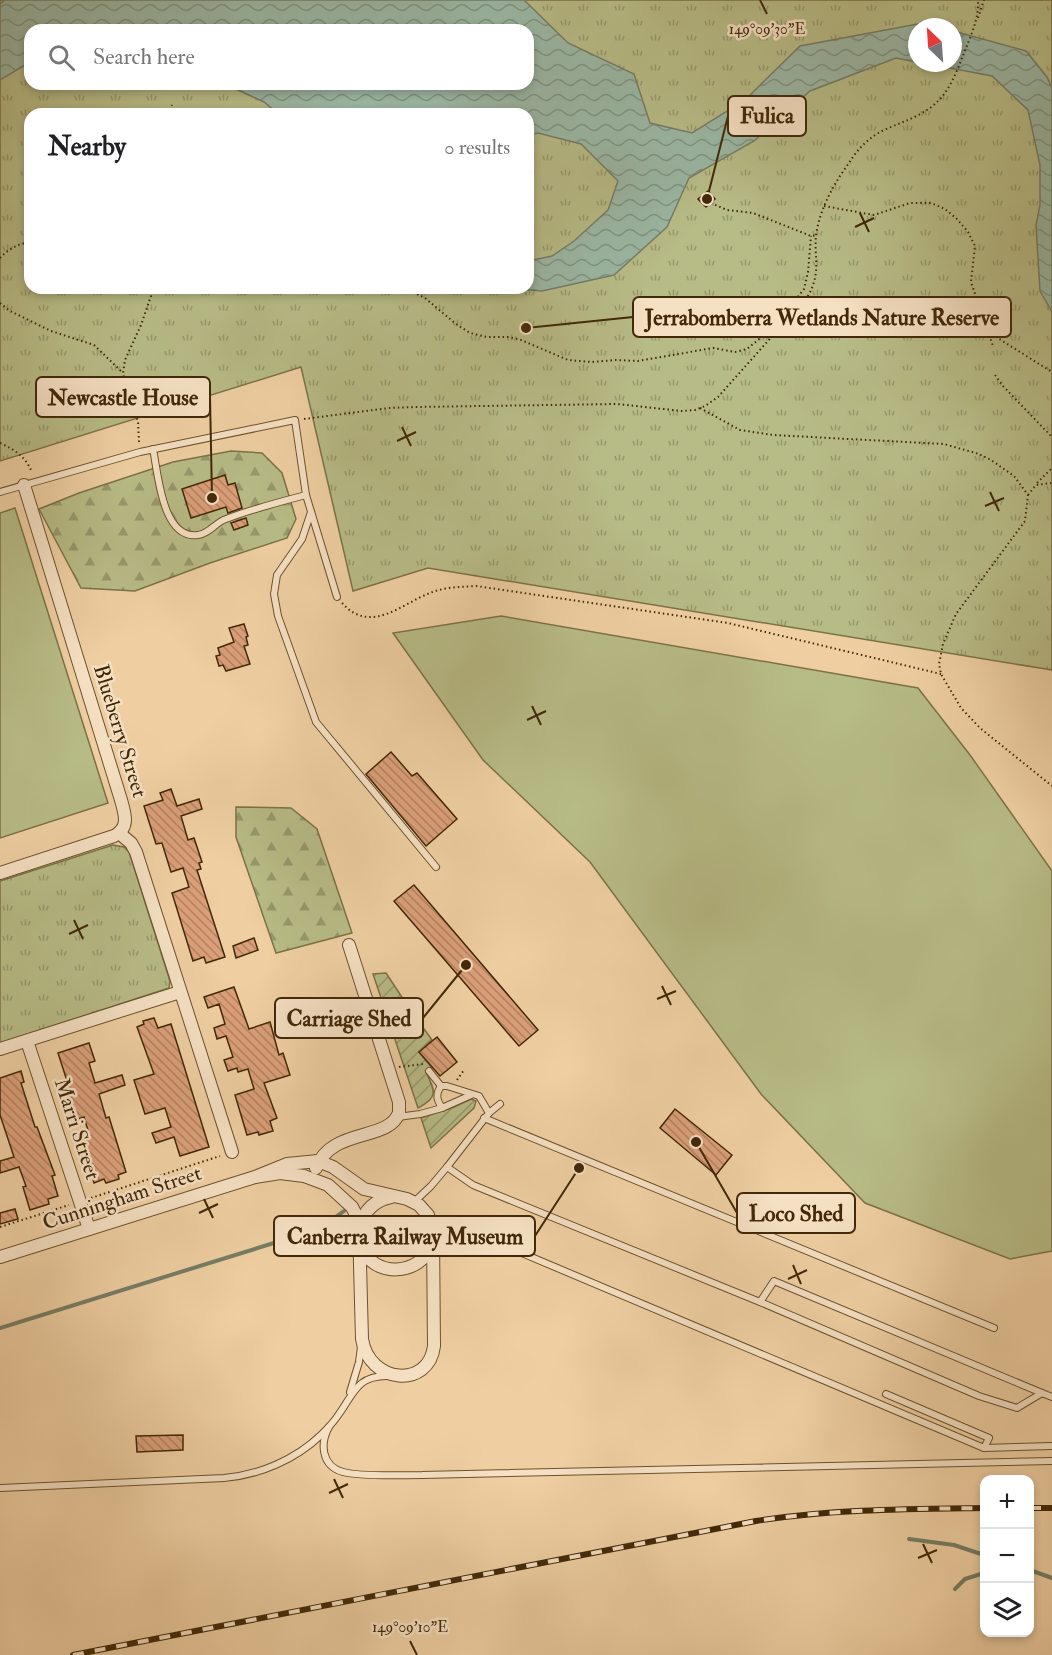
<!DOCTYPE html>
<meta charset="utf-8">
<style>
body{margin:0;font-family:"IM FELL Double Pica",serif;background:#f6f6f6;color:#202124}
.controls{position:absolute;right:18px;bottom:18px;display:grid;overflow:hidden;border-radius:12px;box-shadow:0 3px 9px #0003}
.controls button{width:54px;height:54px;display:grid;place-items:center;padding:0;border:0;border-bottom:2px solid #e0e0e0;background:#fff;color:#202124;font:30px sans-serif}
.compass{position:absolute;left:908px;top:18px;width:54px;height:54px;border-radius:50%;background:#fff;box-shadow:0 3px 9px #0003;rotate:335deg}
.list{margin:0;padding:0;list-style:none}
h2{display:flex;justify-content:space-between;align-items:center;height:78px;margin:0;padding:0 24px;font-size:26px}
h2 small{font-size:20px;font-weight:400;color:#757577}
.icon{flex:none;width:33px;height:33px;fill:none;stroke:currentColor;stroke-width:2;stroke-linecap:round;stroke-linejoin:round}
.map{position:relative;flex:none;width:1052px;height:1655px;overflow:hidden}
.search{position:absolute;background:#fff;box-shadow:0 3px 9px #0003;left:24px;top:24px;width:510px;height:66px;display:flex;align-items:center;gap:15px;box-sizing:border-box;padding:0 21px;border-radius:18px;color:#757577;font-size:22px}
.panel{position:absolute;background:#fff;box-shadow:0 3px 9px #0003;left:24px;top:108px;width:510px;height:186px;border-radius:18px}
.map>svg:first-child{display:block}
.grass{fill:#b7bb86;stroke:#7c7247;stroke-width:1.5}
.forest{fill:url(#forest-firs);stroke:#7c7247;stroke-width:1.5}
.park{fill:url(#park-tufts);stroke:#7c7247;stroke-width:1.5;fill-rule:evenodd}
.garden{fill:url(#garden-furrows);stroke:#7c7247;stroke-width:1.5}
.water{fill:url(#water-waves);stroke:#767d65;stroke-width:1.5}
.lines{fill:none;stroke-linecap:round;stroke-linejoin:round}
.stream{stroke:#767d65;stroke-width:4}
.building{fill:url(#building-back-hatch);stroke:#412808;stroke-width:1.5}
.lane-casing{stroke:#6c522e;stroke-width:8}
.street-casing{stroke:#6c522e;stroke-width:14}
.path{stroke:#412808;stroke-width:2;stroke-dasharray:1.5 3;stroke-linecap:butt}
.lane{stroke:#f5e0c3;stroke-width:6}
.street{stroke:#f5e0c3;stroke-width:12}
.rail-casing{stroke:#412808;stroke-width:6}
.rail{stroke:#f5e0c3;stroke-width:4;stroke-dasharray:11;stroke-linecap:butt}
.ticks{fill:none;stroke:#412808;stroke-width:2}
.labels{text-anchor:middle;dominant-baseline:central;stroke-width:5;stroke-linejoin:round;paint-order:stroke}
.street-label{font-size:21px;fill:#412808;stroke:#f5e0c3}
.ticks-label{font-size:15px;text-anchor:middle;fill:#412808;stroke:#f5e0c3;stroke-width:5;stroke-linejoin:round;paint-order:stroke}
.leader{fill:none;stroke:#412808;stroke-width:2}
.callout-dot{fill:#412808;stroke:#f5e0c3;stroke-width:2}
.callout{fill:#f5e0c3;stroke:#412808;stroke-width:2}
.callout-label{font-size:22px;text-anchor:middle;font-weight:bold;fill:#412808}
</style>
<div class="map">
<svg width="1052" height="1655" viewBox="0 0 1052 1655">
<defs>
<pattern id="forest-firs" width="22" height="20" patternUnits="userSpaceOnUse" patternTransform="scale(1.5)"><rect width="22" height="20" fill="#b7bb86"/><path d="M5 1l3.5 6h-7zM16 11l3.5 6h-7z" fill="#96986c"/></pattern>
<pattern id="park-tufts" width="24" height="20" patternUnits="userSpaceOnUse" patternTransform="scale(1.5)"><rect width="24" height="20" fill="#b7bb86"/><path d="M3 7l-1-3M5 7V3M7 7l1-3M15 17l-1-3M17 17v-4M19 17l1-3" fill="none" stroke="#96986c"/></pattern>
<pattern id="garden-furrows" width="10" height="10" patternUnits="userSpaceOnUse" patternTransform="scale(1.5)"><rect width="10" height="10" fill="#b7bb86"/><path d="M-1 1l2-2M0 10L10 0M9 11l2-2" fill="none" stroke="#96986c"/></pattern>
<pattern id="water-waves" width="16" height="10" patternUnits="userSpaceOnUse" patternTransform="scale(1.5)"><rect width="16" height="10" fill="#9ab6a3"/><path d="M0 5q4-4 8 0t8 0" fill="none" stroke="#7f9483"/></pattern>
<pattern id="building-back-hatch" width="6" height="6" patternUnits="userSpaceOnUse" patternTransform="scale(1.5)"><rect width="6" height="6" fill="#db9f79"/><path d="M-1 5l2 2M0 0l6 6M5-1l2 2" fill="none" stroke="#b38261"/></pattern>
</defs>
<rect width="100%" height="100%" fill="#efcfa2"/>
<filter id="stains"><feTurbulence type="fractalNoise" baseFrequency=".00333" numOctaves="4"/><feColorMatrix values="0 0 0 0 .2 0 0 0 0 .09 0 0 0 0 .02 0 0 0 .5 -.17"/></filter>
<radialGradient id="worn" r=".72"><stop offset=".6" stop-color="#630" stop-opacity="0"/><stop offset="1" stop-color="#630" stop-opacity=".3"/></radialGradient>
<g class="grass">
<path d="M15,508L108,803L0,838V513Z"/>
<path d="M501,616L918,688L970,755L1052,871V1251L1010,1259L865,1203L761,1094L590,862L483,760L393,633Z"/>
</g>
<g class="forest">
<path d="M231,451L262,453L282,473L296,519L287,538L210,563L135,591L81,588L39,509L79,493L173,462Z"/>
<path d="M236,807L291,808L317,829L352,933L276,953L236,837Z"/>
</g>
<g class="park">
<path d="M0,0H1052V670L428,568L353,591L301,367L0,461ZM917,27H953V63H917ZM30,30H528V84H30ZM30,114H528V288H30Z"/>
<path d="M113,845L124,847L129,852L170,981L169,988L0,1043V881Z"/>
</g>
<g class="garden">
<path d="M386,973L409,1008L432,1040L419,1052L432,1068L426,1072C435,1091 439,1097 418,1108L373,974Z"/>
<path d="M471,1099L476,1101L474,1108L431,1148L421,1118L454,1107Z"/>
</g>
<g class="water">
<path d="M5,0H524L568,43L634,74L650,123L692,133L745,100L800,46L923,23L936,27H917V62L896,58L810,91L754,141L689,178L667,227L614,275L542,291L506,288H528V261L552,256L574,241L608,210L618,181L581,144L538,133L528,135V114H278L264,102L225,84H528V30H30V62L0,80V4Z"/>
<path d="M953,31L1026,51L1047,77L1052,88V312L1040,291L1036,225L1040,205V165L1028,110L992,76L924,63H953Z"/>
</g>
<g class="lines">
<g class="stream">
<path d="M0,1328L319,1229L344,1211"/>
<path d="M909,1539L954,1545L984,1555"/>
<path d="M1030,1570L1052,1578"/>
<path d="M955,1589L965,1579L984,1573"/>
</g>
</g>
<g class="building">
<path d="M708,191L715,199L706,207L698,199Z"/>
<path d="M225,475L228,485L235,483L242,508L228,513L226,507L191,518L182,489Z"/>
<path d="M246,518L248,525L234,530L231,523Z"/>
<path d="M244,624L248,636L246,637L248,645L244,646L250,664L226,671L223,665L219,666L216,656L220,655L218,648L234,642L229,628Z"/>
<path d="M391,752L412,776L417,773L457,819L426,846L366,774Z"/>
<path d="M171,789L177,806L199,799L202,809L181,816L188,840L194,838L202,862L199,863L201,869L197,870L225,957L206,963L204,957L193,961L172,893L189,887L183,868L171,872L162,843L156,844L144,806L163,800L160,793Z"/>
<path d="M414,885L538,1030L519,1046L394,901Z"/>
<path d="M254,938L258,950L236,958L233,946Z"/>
<path d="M234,987L249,1029L270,1022L279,1055L283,1053L290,1075L264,1083L277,1118L270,1121L273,1131L259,1135L258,1132L247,1135L235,1095L254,1089L248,1069L238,1072L237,1068L228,1071L224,1060L233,1057L226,1036L217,1039L214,1028L225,1024L219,1004L208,1008L204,997Z"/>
<path d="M154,1018L158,1028L171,1024L209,1147L180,1156L174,1137L156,1143L152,1133L171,1127L165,1108L145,1114L134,1080L154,1074L137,1027L144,1024L143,1021Z"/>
<path d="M437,1037L457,1062L440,1076L419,1052Z"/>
<path d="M89,1043L95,1061L89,1063L95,1083L122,1075L125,1085L99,1094L106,1118L109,1117L126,1172L118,1175L119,1179L106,1183L104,1179L94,1183L91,1171L93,1170L83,1140L90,1137L84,1117L75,1120L66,1084H68L58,1053Z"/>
<path d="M21,1071L24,1082L21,1083L35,1127H37L55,1175L52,1176L58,1196L48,1199L49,1204L30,1210L23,1187L26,1186L19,1167L0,1173V1161L14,1157L0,1115V1078Z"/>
<path d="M675,1109L732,1155L716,1175L660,1128Z"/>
<path d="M15,1209L18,1219L0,1224V1213Z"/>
<path d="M183,1435V1450L137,1452L136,1436Z"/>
</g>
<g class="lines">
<g class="lane-casing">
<g id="lane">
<path d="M153,449C158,473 162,540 198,535C209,534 216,522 226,519C252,509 279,502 306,495"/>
<path d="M0,492L140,452L295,420L306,495L337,597"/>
<path d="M311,512L302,539L277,575L274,594L278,616L316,722L436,867"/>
<path d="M429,1071L441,1086H447L479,1096L489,1113L447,1167L473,1185L760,1302L979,1396L1017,1408L1042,1393L1052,1397"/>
<path d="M441,1086C435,1095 437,1100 442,1108L471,1095"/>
<path d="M489,1113L500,1104"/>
<path d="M398,1117L420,1114L442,1108"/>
<path d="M484,1118L994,1328"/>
<path d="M414,1202L431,1186L447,1167"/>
<path d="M431,1221L453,1224L984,1448L1052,1446"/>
<path d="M760,1302L774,1281L1042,1393"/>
<path d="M350,1392L359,1362L361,1347"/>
<path d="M886,1394L989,1438L984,1448"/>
<path d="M329,1427C320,1443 321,1466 343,1472C362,1477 401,1475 422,1475L1052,1461"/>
<path d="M0,1488L224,1478C259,1475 295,1460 321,1435C327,1429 334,1422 339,1414C354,1393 357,1376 387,1376"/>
</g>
</g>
<g class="street-casing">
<g id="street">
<path d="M119,833L131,843L136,852L232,1152"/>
<path d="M0,873L114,836C130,828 125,814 121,800L24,485"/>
<path d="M27,1041L89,1229"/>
<path d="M0,1049L180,992"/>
<path d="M316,1168C332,1127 388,1142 399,1113V1102L349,945"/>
<path d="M359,1227C364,1212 374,1200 391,1197"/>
<path d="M361,1246C373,1279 421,1276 432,1244"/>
<path d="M0,1257L255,1177L287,1164L318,1161L333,1167L364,1189L407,1199L419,1205L428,1215L433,1234L434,1346C429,1389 369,1384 362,1339L359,1227L358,1219L352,1207L328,1185L304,1176L280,1173L255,1177"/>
</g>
</g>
<g class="path">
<path d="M978,18L984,0"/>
<path d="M168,114L172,105"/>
<path d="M711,203L727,210L753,213L811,236L817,235"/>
<path d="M824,206L874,215L910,203H931L945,209L957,219L968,232L975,246L971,282L993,346"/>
<path d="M0,258C8,249 18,244 30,242"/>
<path d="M405,288L425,298L456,324L470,333L487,337H509L521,340L568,360L592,362L616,360L638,361L713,348L735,352L747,349L763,336L786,312L804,289L808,272L811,236"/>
<path d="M0,303L10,311L51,331L94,345L123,373"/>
<path d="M988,332L1052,372"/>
<path d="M995,375L1002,385L1052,437"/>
<path d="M700,408L740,430L773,435L944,444L979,454L991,460L1014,476L1028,495L1025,521L956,614L943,644L939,664L941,674L961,708L980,728L1052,786"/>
<path d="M304,419L389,408L415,407L617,404L682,411L695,410L705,406L718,397L808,296C823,269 812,255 817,229C822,205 835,182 849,163C857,150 868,138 882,131C903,121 925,116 941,98C952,85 958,68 964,53C971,35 979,19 978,0"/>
<path d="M139,442L138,421L130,404L123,373L125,360L141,325L151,296V288"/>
<path d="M0,443C15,450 25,456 32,472"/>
<path d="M1037,483L1052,468"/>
<path d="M1028,495L1036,485L1052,483"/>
<path d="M342,603C371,635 401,604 430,593C444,587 460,587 476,586L728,623L941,674"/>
<path d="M399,1067L423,1064"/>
<path d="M457,1080L464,1070"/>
<path d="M91,1198L220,1156"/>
<path d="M0,1227L69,1205"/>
</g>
<use href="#lane" class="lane"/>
<use href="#street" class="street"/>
<g class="rail-casing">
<g id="rail">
<path d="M1030,1508H1052"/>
<path d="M73,1655L756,1521C832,1509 908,1509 984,1508"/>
</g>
</g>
<use href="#rail" class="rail"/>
</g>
<path class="ticks" d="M760,0L767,14M860,213L869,232M855,227L874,218M402,427L411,446M397,441L416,432M990,492L999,511M985,506L1004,498M532,706L541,725M527,720L546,711M74,920L83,939M69,934L88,925M662,986L671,1005M657,999L676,991M204,1199L213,1218M199,1213L218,1204M793,1265L801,1284M788,1279L807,1270M334,1479L343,1498M329,1493L348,1484M923,1544L932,1563M918,1558L937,1550M410,1641L417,1655"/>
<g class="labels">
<g class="street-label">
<text transform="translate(120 731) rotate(73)">Blueberry Street</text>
<text transform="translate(77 1129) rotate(72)">Marri Street</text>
<text transform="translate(122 1198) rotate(-18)">Cunningham Street</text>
</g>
</g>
<g class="ticks-label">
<text x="767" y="34">149°09'30"E</text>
<text x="410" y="1632">149°09'10"E</text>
</g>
<path class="leader" d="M707 199L728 116M526 328L633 317M212 498L210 397M466 965L423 1018M696 1142L737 1213M579 1168L535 1236"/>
<g class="callout-dot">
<circle cx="707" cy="199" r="6"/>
<circle cx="526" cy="328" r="6"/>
<circle cx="212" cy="498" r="6"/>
<circle cx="466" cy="965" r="6"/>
<circle cx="696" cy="1142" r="6"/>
<circle cx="579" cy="1168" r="6"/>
</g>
<g class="callout">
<rect x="728" y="96" width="78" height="40" rx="6"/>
<rect x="633" y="297" width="378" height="40" rx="6"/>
<rect x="36" y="377" width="174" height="40" rx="6"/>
<rect x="275" y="998" width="148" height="40" rx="6"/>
<rect x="737" y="1193" width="118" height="40" rx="6"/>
<rect x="274" y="1216" width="261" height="40" rx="6"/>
</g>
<g class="callout-label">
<text x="767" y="123">Fulica</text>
<text x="822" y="325">Jerrabomberra Wetlands Nature Reserve</text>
<text x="123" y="405">Newcastle House</text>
<text x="349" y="1026">Carriage Shed</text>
<text x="796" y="1221">Loco Shed</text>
<text x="405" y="1244">Canberra Railway Museum</text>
</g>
<rect width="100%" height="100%" filter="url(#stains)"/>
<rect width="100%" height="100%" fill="url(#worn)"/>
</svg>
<div class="controls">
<button>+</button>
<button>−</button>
<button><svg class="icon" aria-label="layers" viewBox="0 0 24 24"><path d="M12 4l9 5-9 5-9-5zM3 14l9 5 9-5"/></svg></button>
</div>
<svg class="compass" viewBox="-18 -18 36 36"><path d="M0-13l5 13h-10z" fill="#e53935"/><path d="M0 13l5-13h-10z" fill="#757577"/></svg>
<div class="search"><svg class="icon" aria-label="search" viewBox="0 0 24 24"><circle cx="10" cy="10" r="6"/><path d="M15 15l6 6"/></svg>Search here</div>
<section class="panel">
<h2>Nearby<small>0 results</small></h2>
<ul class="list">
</ul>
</section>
</div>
